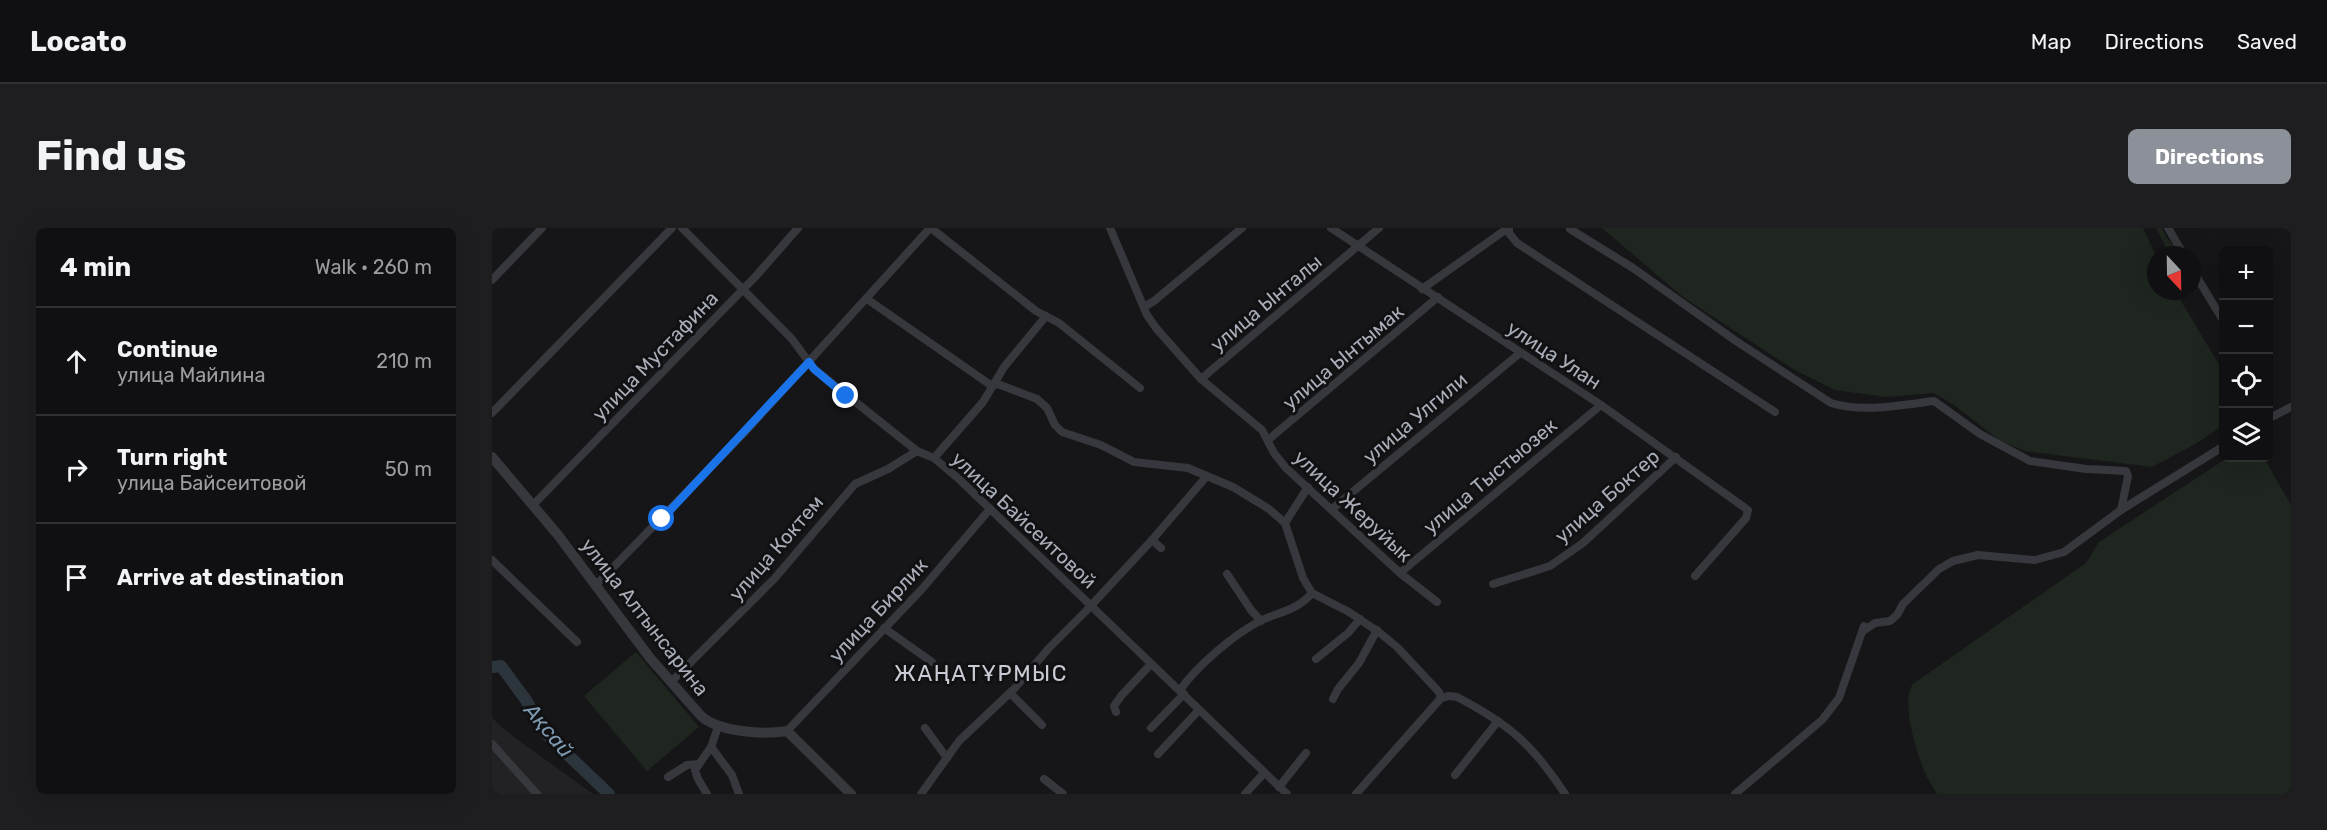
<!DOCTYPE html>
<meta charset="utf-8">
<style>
body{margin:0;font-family:Rubik,sans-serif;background:#1e1e20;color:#f1f3f6}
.controls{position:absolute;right:18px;top:18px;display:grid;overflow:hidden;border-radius:9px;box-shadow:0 6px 24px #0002}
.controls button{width:54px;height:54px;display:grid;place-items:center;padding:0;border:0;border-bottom:2px solid #303032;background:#101012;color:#f1f3f6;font:30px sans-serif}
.compass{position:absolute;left:1655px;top:18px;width:54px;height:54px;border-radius:50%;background:#101012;box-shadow:0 6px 24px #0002;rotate:158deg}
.stop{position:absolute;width:18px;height:18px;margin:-14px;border:4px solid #1a73e8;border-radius:50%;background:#fff}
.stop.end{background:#1a73e8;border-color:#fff;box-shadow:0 2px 6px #0008}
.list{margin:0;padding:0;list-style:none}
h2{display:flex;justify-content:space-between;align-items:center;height:78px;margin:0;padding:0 24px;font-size:26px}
h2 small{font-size:20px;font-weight:400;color:#9c9d9f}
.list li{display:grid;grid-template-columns:39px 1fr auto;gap:18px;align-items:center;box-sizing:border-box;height:108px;padding:0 24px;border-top:2px solid #303032}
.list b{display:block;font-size:22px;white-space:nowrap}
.list p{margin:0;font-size:20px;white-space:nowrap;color:#9c9d9f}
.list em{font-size:20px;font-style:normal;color:#9c9d9f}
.icon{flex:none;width:33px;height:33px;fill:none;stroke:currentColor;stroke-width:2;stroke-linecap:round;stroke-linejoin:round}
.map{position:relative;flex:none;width:1799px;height:566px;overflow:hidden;border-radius:9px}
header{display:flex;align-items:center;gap:36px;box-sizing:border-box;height:84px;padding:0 30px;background:#101012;border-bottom:2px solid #303032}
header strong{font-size:28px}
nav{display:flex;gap:33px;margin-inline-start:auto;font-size:21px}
.intro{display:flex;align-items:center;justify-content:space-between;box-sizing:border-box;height:144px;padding:0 36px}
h1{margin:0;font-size:42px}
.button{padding:15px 27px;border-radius:9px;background:#8c9099;color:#fff;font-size:21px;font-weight:700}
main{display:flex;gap:36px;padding:0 36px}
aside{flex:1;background:#101012;border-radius:9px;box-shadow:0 6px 24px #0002}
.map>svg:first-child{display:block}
.built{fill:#222225}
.green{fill:#1e261f}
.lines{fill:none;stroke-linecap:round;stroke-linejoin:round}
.river{stroke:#2c353c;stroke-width:12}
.minor{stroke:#37383d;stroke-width:8}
.tertiary{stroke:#37383d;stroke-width:10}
.route{stroke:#1a73e8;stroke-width:8}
.labels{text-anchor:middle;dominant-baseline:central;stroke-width:6;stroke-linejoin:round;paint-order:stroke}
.street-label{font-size:20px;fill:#a8adb8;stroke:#111113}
.water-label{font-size:21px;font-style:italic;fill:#7f9bb3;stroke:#111113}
.quarter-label{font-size:22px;letter-spacing:1.5px;fill:#c9ccd4;stroke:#111113}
</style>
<header>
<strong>Locato</strong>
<nav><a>Map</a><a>Directions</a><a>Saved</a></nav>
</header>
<div class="intro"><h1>Find us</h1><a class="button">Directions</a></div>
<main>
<aside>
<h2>4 min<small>Walk · 260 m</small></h2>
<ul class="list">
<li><svg class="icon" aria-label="ahead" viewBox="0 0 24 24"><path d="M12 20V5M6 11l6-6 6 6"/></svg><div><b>Continue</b><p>улица Майлина</p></div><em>210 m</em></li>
<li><svg class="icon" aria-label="right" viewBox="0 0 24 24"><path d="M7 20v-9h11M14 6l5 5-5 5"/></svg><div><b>Turn right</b><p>улица Байсеитовой</p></div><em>50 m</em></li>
<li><svg class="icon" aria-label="arrive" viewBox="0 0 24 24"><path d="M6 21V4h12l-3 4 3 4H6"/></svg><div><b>Arrive at destination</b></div></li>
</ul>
</aside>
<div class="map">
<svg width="1799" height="566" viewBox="0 0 1799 566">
<rect width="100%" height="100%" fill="#161618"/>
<path class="built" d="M0,490L18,506L101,566H0Z"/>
<g class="green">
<path d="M1110,0H1651L1664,28V63H1683L1731,143V197L1707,214L1660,239L1533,223L1507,212L1462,177L1442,165L1394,169L1343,162L1301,141L1191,69Z"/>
<path d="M1664,0H1670C1677,19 1686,16 1697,27H1678Z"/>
<path d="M1735,230H1772L1799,277V566H1445C1441,559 1436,552 1433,545C1425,526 1408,473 1421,456L1594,335L1607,314Z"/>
<path d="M144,424L207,499L155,543L92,468Z"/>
</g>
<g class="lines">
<path class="river" d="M0,439L9,438L34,472L54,506L117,566"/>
<g class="minor">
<path d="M190,0L300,111L322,141L425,223L442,230L468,252L795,566"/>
<path d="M439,0L544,83L567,95L648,160"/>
<path d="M618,0L655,87L664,100L709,151L770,202L782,225L794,240L908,345L945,374"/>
<path d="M839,0L1109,177L1256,282L1254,290L1203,348"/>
<path d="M1017,0V5L1025,15L1283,184"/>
<path d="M1676,0L1692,27"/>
<path d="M1078,1L1141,40L1244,113L1339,175C1371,185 1410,177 1442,173L1488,206L1538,233L1594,241L1634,243L1636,248L1629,282"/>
<path d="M1700,41L1732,94"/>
<path d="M0,52L50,0"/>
<path d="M930,61L1016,0"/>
<path d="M375,71L500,158L506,156L545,171L555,180L563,197L570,204L609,217L642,234L696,240L741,259L777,281L793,295L811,350L820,365L857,384L888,405L905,419L947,464L949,470L957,468L965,469C1017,496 1041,517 1073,566"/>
<path d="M652,79L662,73L750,0"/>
<path d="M709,151L887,0"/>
<path d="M1776,171V184"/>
<path d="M0,185L180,0"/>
<path d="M1776,191L1799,179"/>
<path d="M776,212L946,69"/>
<path d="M442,230L491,174L512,139L554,88"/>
<path d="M42,276L264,48L306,0"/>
<path d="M840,281L1028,125"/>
<path d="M793,295L816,259"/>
<path d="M660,312L669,320"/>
<path d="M0,332L85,414"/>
<path d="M908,345L1109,177"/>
<path d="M735,346L759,382L769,393"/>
<path d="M105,356L252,205L438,0"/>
<path d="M1001,356L1058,338L1091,315L1184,229"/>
<path d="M392,400L440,434"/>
<path d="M1371,403L1383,395L1398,393L1405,387L1411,376L1447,341L1461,333L1486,327L1543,332L1572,324L1629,282L1732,218"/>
<path d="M824,431L856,405L868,391"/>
<path d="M179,454L283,350L363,256L396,241L425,223"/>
<path d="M688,462C705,438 741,407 768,393C787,384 806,382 820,365"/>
<path d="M518,465L550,497"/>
<path d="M841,471L846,461L867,435L885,402"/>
<path d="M624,484L622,478L629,468L659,436"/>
<path d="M433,500L455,530"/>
<path d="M659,500L692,466"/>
<path d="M295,503L430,361L498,281"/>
<path d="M0,516L45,566"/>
<path d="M219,519L240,547L247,566"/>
<path d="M666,526L707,482"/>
<path d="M963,547L1006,493"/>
<path d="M176,549L195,537L207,536"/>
<path d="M552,551L571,566"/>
<path d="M787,559L814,525"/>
<path d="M215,566L206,551L203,542L219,519L226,499"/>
<path d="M429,566L467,513L522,461L557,420L593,384L660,312L714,249"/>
<path d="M753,566L772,545"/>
<path d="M864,566L949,470"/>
<path d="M1243,566L1330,492L1347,470L1372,398"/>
</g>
<path class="tertiary" d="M0,229L66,307L158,430L209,488C227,504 271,507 295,503L359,566"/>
</g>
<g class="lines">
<path class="route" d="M170,291L317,134L322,141L354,168"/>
</g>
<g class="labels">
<g class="street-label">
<text transform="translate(774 75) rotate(-40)">улица Ынталы</text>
<text transform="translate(1062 127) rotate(33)">улица Улан</text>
<text transform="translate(163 128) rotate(-46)">улица Мустафина</text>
<text transform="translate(851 129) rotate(-40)">улица Ынтымак</text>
<text transform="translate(923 190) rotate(-40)">улица Улгили</text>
<text transform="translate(998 248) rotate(-40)">улица Тыстыозек</text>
<text transform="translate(1115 268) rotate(-41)">улица Боктер</text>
<text transform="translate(861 278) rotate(43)">улица Жеруйык</text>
<text transform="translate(532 292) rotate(43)">улица Байсеитовой</text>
<text transform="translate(284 320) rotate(-49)">улица Коктем</text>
<text transform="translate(386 382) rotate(-47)">улица Бирлик</text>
<text transform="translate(153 389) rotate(52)">улица Алтынсарина</text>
</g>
<g class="water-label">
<text transform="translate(57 502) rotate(50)">Ақсай</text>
</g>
<g class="quarter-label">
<text x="489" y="445">ЖАҢАТҰРМЫС</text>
</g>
</g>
</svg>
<div class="controls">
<button>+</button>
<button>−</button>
<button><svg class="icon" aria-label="locate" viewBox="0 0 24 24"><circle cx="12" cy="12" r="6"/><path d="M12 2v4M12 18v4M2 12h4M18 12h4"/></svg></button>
<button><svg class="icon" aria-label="layers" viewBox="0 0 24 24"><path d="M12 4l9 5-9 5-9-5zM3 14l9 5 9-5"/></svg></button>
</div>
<svg class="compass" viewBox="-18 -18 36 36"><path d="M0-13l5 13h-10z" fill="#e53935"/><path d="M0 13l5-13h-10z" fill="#9c9d9f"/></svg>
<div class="stop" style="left:170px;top:291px"></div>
<div class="stop end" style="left:354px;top:168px"></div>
</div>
</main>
